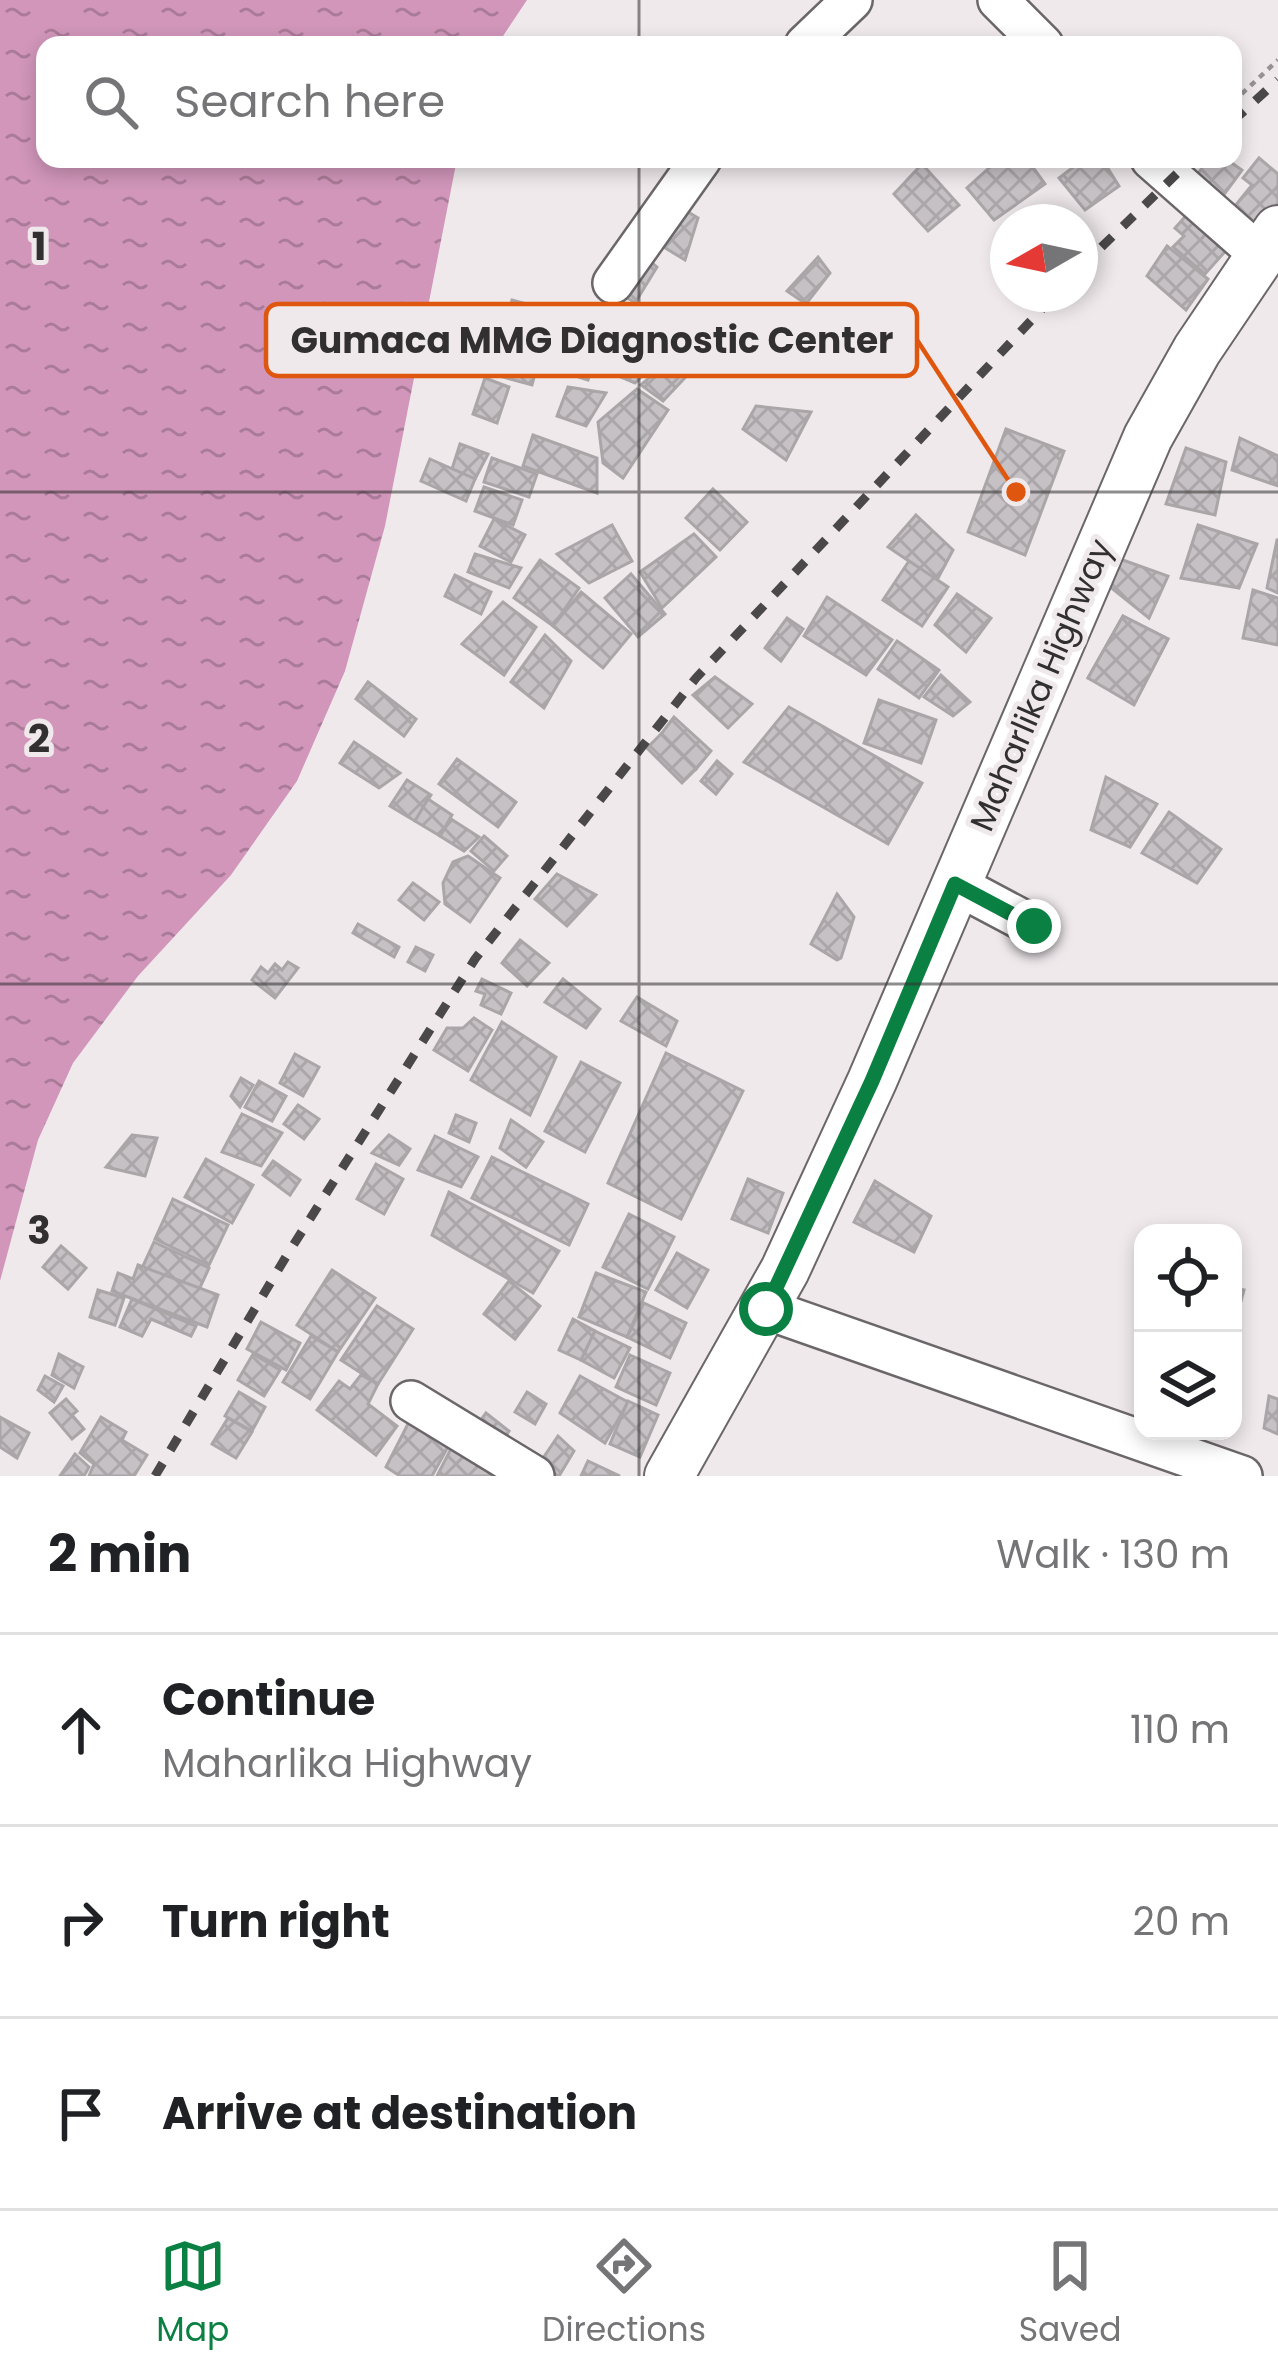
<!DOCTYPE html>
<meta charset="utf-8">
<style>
body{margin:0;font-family:Poppins,sans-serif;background:#f2f2f2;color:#202124}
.controls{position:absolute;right:36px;bottom:36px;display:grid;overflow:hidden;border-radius:24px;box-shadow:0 6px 18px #0003}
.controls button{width:108px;height:108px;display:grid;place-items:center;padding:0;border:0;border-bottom:3px solid #e0e0e0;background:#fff;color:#202124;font:60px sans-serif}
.compass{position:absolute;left:990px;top:204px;width:108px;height:108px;border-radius:50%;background:#fff;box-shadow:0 6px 18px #0003;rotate:261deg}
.stop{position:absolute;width:36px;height:36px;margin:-27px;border:9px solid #0b8043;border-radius:50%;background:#fff}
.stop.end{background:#0b8043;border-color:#fff;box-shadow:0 3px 12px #0008}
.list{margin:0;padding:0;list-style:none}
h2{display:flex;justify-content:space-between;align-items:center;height:156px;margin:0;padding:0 48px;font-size:51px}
h2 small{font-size:39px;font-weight:400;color:#757577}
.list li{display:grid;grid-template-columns:78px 1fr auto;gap:36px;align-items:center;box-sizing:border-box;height:192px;padding:0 48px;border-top:3px solid #e0e0e0}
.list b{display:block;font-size:45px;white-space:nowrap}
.list p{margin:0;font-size:39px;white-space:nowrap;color:#757577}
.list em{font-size:39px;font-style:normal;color:#757577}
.icon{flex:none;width:66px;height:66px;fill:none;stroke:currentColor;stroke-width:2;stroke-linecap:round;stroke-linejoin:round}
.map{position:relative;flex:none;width:1278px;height:1476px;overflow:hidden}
.search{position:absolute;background:#fff;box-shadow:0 6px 18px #0003;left:36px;right:36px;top:36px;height:132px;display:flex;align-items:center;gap:30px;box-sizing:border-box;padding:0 42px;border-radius:24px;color:#757577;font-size:45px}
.sheet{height:732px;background:#fff}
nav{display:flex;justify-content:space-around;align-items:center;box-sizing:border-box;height:168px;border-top:3px solid #e0e0e0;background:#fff;font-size:33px;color:#757577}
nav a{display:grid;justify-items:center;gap:6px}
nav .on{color:#0b8043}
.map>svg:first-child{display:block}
.water{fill:url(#water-ripples)}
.building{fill:url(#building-cross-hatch);stroke:#aaa6a8;stroke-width:3}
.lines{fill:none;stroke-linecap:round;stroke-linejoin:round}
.minor-casing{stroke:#6b6669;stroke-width:44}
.major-casing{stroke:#6b6669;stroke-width:52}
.path{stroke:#969294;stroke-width:4.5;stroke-dasharray:6 6;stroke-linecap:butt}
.minor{stroke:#fff;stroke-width:39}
.major{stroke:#fff;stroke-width:48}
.rail{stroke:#4b484a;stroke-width:9;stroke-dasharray:15 15;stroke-linecap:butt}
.route{stroke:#0b8043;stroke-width:15}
.grid{fill:none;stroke:#312f30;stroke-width:3;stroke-opacity:0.55}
.labels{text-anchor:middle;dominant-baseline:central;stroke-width:10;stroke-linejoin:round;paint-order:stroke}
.street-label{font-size:33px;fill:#312f30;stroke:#efe9ec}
.grid-label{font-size:39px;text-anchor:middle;font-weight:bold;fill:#312f30;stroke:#efe9ec;stroke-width:10;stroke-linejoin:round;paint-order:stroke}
.leader{fill:none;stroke:#df570e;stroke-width:4.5}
.callout-dot{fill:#df570e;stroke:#efe9ec;stroke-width:4.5}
.callout{fill:#efe9ec;stroke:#df570e;stroke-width:4.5}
.callout-label{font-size:36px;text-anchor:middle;font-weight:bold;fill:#312f30}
</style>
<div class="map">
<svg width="1278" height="1476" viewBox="0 0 1278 1476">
<defs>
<pattern id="water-ripples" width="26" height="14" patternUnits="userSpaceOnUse" patternTransform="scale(3)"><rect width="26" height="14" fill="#d196ba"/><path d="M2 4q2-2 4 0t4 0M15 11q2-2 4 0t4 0" fill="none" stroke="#aa7b98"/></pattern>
<pattern id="building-cross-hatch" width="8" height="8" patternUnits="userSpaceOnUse" patternTransform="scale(3)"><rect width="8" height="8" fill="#c6c1c4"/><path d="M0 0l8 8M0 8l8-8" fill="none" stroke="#aba6a9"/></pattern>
</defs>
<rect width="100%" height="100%" fill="#efe9ec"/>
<path class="water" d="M0,0H527L497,45H45V159H457L385,526L345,671L297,781L231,875L138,976L73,1063L38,1140L0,1281Z"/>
<g class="building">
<path d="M1259,158L1278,174V203L1254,232L1230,212L1252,185L1243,178Z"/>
<path d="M999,159H1027L1045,184L994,220L967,188Z"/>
<path d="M1084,159H1102L1119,186L1085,210L1059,178Z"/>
<path d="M1208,159H1226L1242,170L1220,200L1193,181Z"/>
<path d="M922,164L959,205L928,231L894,194Z"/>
<path d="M683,209L698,218L685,260L662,246Z"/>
<path d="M1190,211L1230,246L1205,274L1173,247L1184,236L1175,228Z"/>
<path d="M1167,246L1208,279L1186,310L1147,276Z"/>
<path d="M639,252L657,267L635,303L611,287Z"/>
<path d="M818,257L830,273L806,304L787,291Z"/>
<path d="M512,300L552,311L532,385L492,374Z"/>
<path d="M560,313L605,320L588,380L551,368Z"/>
<path d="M609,322L674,344L635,383L597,367Z"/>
<path d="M684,347L698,364L663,401L641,385Z"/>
<path d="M485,378L509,387L497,423L473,414Z"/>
<path d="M568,387L606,393L586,426L557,416Z"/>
<path d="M637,389L668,410L623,478L603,463L598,422Z"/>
<path d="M756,406L811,412L786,460L743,429Z"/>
<path d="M1006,429L1064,451L1025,555L968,532Z"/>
<path d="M533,435L597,458V493L523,466Z"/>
<path d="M1240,438L1278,456V486L1232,470Z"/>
<path d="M460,444L488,454L475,479L452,469Z"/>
<path d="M1186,448L1226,462L1215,515L1166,504Z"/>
<path d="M492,458L537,474L529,497L484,482Z"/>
<path d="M430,459L475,479L466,501L421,481Z"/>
<path d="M484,487L522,500L513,525L475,511Z"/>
<path d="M713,489L747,522L720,550L686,518Z"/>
<path d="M916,515L953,550L937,580L888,547Z"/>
<path d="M494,519L525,535L511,562L480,546Z"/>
<path d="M612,525L632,561L589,583L557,554Z"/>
<path d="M1198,525L1257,544L1239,588L1181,578Z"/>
<path d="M694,534L716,557L662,608L640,572Z"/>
<path d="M1277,540H1278V593L1267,588Z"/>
<path d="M475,554L521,568L509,588L468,572Z"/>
<path d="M1120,559L1168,576L1149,618L1109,586Z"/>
<path d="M540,560L579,588L553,626L514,598Z"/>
<path d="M909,561L948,587L922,626L883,600Z"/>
<path d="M631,574L665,614L638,637L605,598Z"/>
<path d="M455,575L491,592L481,614L445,596Z"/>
<path d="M1253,590L1278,598V645L1243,638Z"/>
<path d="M581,592L631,634L603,668L553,626Z"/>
<path d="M957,594L991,618L966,652L935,625Z"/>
<path d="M827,597L892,640L866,675L804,636Z"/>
<path d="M503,602L536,627L504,675L462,644Z"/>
<path d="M1123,616L1168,639L1136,700L1088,678Z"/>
<path d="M1123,616L1168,639L1134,705L1088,678Z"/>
<path d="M787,618L803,629L781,661L765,648Z"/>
<path d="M545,635L571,661L544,708L511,682Z"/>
<path d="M897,641L939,670L919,698L878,669Z"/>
<path d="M941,675L970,702L953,716L924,697Z"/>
<path d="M715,677L752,704L728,728L693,695Z"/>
<path d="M368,682L416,719L404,736L356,699Z"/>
<path d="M879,700L936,720L921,763L864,743Z"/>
<path d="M789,707L922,783L888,844L744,762Z"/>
<path d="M674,717L711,751L696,769L661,734Z"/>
<path d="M661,734L696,769L682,783L647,748Z"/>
<path d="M354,742L400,773L379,788L340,763Z"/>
<path d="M457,759L516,802L498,827L439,784Z"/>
<path d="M717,761L732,774L716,794L701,781Z"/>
<path d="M1106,777L1157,804L1130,847L1091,830Z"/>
<path d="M407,780L431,795L415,821L390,806Z"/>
<path d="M428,799L452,815L440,836L415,821Z"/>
<path d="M1169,812L1221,849L1197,883L1142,853Z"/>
<path d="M451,819L479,837L464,851L440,836Z"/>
<path d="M484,836L507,856L494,871L471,851Z"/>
<path d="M468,856L500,878L470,922L445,904L443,883L453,862Z"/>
<path d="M557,874L596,895L567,926L535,899Z"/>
<path d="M413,883L439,902L424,920L399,900Z"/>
<path d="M837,894L854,917L841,958L837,960L811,944Z"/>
<path d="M358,924L399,947L394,957L353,933Z"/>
<path d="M520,940L549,963L527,986L502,963Z"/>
<path d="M416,947L433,955L425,971L408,962Z"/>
<path d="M288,962L298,968L275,998L252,980L261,967L268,973L275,964L282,970Z"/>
<path d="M482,979L511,993L501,1014L481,1005L485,994L476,991Z"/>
<path d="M563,979L600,1009L586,1028L545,1002Z"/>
<path d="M637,997L677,1021L666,1046L621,1021Z"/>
<path d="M474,1018L492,1030L468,1071L434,1050L447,1028H463Z"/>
<path d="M502,1022L556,1057L530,1115L471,1080Z"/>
<path d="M666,1053L743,1091L681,1219L608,1183Z"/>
<path d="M295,1054L319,1067L303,1096L280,1083Z"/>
<path d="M581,1062L620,1083L585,1152L545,1131Z"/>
<path d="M241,1078L253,1085L240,1107L231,1096Z"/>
<path d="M259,1081L286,1096L272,1121L245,1107Z"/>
<path d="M298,1105L319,1119L304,1139L284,1124Z"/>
<path d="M242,1114L282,1133L261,1166L222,1152Z"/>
<path d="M456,1115L476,1123L469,1142L449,1133Z"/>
<path d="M511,1120L543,1142L526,1167L500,1148Z"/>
<path d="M132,1135L157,1138L145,1176L106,1167Z"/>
<path d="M389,1135L410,1149L399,1165L372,1153Z"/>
<path d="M435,1136L478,1157L461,1187L418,1170Z"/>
<path d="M492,1157L588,1204L569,1245L472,1198Z"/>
<path d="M206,1159L253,1185L232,1223L185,1197Z"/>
<path d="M273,1161L300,1180L290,1195L263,1175Z"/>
<path d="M376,1164L403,1179L384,1214L357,1199Z"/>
<path d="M748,1179L783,1193L768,1233L732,1219Z"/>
<path d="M875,1181L931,1216L914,1252L854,1222Z"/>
<path d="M449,1192L559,1251L533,1293L432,1235Z"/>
<path d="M173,1199L228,1225L209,1265L155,1239Z"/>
<path d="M629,1214L674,1237L648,1289L603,1267Z"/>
<path d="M154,1242L209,1268L197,1294L142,1268Z"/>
<path d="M61,1246L86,1268L68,1289L43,1267Z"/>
<path d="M677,1253L708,1270L687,1308L656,1290Z"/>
<path d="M138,1265L218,1295L207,1327L112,1291L118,1273L133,1279Z"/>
<path d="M332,1270L375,1298L338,1352L297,1325Z"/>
<path d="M596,1273L646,1292L627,1337L579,1317Z"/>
<path d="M509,1281L540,1306L515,1339L484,1314Z"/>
<path d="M1233,1288L1244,1290L1233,1331Z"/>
<path d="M98,1290L124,1298L115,1325L90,1317Z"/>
<path d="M132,1299L196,1326L191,1336L151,1319L142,1336L120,1327Z"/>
<path d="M644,1303L686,1323L670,1358L627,1337Z"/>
<path d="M377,1306L413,1329L378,1384L341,1360Z"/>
<path d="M573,1319L595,1331L581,1360L559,1350Z"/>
<path d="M261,1322L300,1343L286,1370L247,1349Z"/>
<path d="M595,1331L630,1348L614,1378L581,1360Z"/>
<path d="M311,1336L338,1352L310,1399L283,1382Z"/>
<path d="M59,1354L83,1367L74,1388L52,1375Z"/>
<path d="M253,1354L280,1370L264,1396L238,1380Z"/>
<path d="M630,1355L670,1373L656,1405L616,1387Z"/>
<path d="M361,1375L378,1384L368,1404L397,1426L376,1455L317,1410L339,1381L350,1389Z"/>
<path d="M45,1376L63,1386L54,1402L38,1390Z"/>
<path d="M580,1376L628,1402L605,1443L560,1413Z"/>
<path d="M239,1392L265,1407L252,1431L225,1416Z"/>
<path d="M527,1392L546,1404L535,1424L515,1412Z"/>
<path d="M1269,1396L1278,1399V1434L1264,1428Z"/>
<path d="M66,1399L77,1411L72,1415L84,1429L72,1439L50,1413Z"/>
<path d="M628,1401L658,1415L640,1457L610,1444Z"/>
<path d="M414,1412L455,1434L432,1476H400L386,1467Z"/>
<path d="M486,1413L509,1431L499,1446L475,1428Z"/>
<path d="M0,1417L29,1433L17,1458L0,1447Z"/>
<path d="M101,1417L126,1432L122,1440L147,1455L134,1476H89L94,1464L80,1453Z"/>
<path d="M228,1418L252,1432L236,1458L212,1444Z"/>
<path d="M558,1436L574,1451L559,1476L539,1464Z"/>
<path d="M454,1443L494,1468L491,1476H437Z"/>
<path d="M75,1454L89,1467L84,1476H60Z"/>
<path d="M588,1461L620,1476H581Z"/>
</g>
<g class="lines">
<g class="minor-casing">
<g id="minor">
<path d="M998,0L1043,45"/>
<path d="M805,45L852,0"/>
<path d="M1151,159L1259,254"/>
<path d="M613,283L701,159"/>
<path d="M955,884L1034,926"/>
<path d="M766,1309L1242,1476"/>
<path d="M411,1401L534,1476"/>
</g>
</g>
<g class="major-casing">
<path id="major" d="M669,1476L785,1270L872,1081L1148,437L1197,350L1278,230"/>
</g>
<path class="path" d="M1233,102L1278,60"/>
<use href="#minor" class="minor"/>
<use href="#major" class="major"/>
<g class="rail">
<path d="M1233,121L1278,80"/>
<path d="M1080,268L1192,159"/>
<path d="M155,1476L287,1255L475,959L696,678L1056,294"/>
</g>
</g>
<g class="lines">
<path class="route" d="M766,1309L872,1081L955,884L1034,926"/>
</g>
<path class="grid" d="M639,0V45M639,159V1476M0,492H1278M0,984H1278"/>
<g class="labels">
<g class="street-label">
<text transform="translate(1041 685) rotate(-67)">Maharlika Highway</text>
</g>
</g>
<g class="grid-label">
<text x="39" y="260">1</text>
<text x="39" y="752">2</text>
<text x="39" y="1244">3</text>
</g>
<path class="leader" d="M1016 492L917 340"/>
<circle class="callout-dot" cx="1016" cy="492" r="12"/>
<rect class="callout" x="266" y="304" width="651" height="72" rx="12"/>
<g class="callout-label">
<text x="592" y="353">Gumaca MMG Diagnostic Center</text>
</g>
</svg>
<div class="controls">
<button><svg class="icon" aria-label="locate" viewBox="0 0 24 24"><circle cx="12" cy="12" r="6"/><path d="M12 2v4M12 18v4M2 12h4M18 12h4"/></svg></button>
<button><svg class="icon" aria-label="layers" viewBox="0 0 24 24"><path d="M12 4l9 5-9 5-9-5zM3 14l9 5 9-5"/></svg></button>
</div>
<svg class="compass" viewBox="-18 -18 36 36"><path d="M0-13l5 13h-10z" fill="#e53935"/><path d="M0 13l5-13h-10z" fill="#757577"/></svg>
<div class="stop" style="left:766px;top:1309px"></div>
<div class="stop end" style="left:1034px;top:926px"></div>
<div class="search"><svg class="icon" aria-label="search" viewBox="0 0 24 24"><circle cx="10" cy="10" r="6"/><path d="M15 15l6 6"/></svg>Search here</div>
</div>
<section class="sheet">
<h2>2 min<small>Walk · 130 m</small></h2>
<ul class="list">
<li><svg class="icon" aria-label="ahead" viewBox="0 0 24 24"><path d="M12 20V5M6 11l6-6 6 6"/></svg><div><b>Continue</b><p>Maharlika Highway</p></div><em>110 m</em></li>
<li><svg class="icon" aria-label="right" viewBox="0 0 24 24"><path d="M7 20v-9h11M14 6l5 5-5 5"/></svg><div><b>Turn right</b></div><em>20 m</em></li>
<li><svg class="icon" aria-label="arrive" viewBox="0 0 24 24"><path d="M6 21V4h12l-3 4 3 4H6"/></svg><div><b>Arrive at destination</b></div></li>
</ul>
</section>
<nav>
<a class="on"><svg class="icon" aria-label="map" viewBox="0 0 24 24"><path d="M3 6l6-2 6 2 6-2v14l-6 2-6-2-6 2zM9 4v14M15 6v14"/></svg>Map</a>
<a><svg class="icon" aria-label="directions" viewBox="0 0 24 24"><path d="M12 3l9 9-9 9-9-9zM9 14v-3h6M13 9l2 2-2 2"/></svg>Directions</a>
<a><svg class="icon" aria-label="saved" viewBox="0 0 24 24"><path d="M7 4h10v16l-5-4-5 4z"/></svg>Saved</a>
</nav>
